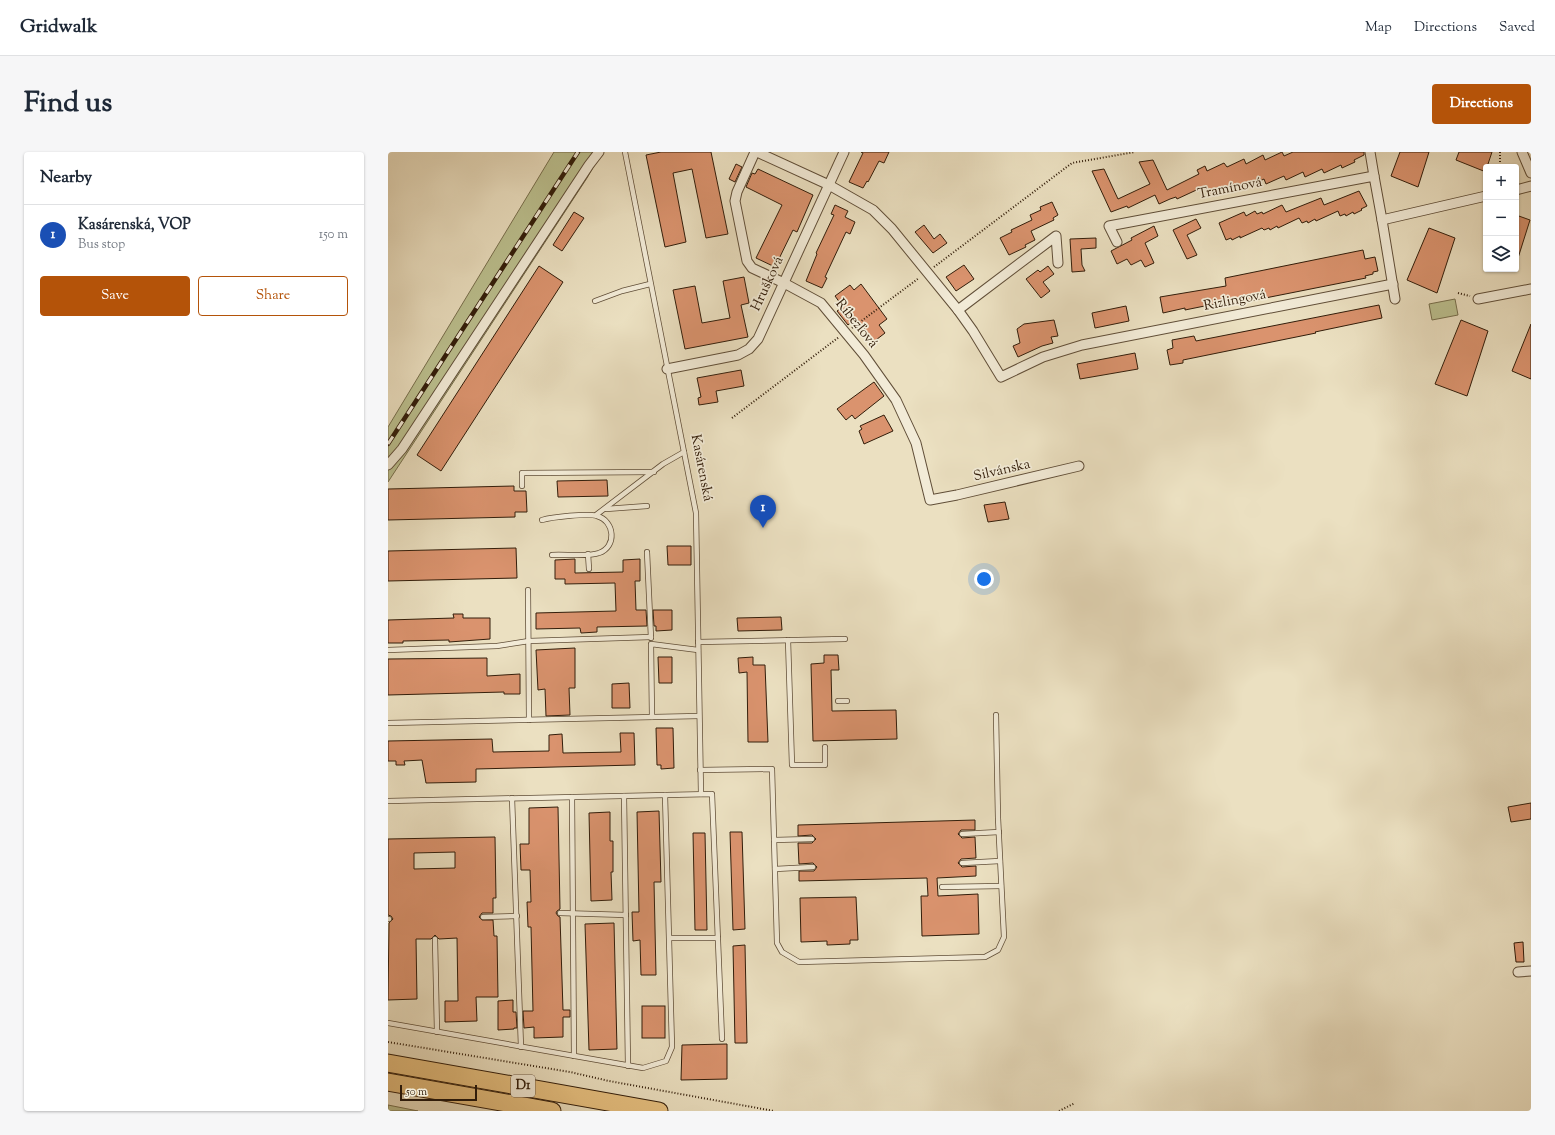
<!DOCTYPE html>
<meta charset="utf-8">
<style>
body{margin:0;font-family:"Sorts Mill Goudy",serif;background:#f6f6f7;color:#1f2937}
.controls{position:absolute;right:12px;top:12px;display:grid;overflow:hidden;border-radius:4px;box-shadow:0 1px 3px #0004}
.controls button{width:36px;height:36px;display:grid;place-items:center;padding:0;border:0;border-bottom:1px solid #e0e1e3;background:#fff;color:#1f2937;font:20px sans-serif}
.scale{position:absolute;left:12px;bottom:10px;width:77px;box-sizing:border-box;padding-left:4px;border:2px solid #321d0a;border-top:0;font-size:11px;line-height:14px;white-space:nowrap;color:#321d0a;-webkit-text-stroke:3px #f2ebd7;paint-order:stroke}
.you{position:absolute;left:596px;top:427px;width:14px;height:14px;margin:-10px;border:3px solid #fff;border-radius:50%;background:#1a73e8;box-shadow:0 0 0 6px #1a73e833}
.badge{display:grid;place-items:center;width:26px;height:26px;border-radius:50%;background:#b45309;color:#fff;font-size:13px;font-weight:700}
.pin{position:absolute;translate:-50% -33px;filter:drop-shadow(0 1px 2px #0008)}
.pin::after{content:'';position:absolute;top:21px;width:14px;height:12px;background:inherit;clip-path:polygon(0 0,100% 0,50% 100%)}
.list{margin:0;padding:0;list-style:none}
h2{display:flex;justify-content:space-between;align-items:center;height:52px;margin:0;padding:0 16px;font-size:17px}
h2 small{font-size:13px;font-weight:400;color:#747a83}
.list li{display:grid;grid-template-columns:26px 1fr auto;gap:12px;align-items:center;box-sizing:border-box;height:60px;padding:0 16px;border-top:1px solid #e0e1e3}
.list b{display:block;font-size:15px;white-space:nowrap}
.list p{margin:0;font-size:13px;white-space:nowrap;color:#747a83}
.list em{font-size:13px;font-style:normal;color:#747a83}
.actions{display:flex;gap:8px;padding:12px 16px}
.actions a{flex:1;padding:9px 0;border:1px solid #b45309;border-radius:4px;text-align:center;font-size:14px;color:#b45309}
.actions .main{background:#b45309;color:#fff}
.icon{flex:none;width:22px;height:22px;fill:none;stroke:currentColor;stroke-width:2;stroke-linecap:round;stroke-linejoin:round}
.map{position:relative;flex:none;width:1143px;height:959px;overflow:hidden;border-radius:4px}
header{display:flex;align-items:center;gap:24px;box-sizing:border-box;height:56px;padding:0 20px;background:#fff;border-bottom:1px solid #e0e1e3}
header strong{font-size:19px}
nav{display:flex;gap:22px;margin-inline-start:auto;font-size:14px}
.intro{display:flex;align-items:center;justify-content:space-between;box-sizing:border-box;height:96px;padding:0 24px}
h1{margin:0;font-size:28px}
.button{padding:10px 18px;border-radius:4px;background:#b45309;color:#fff;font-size:14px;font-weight:700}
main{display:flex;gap:24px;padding:0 24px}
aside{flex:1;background:#fff;border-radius:4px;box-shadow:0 1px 3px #0004}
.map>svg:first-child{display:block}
.green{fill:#bcc190;stroke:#776f4d}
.building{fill:#da936e;stroke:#321d0a;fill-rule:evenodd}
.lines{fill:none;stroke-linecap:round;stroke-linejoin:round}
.lane-casing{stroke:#604e38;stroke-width:6}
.street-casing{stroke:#604e38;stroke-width:11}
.highway-casing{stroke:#321d0a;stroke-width:19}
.path{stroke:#321d0a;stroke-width:2;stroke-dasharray:1 2;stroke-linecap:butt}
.lane{stroke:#f2ebd7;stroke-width:4.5}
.street{stroke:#f2ebd7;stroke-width:9}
.highway{stroke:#e6c080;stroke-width:17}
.rail-casing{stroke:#321d0a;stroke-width:4.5}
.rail{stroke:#f2ebd7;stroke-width:3;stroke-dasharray:9;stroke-linecap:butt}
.labels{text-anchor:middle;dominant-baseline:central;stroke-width:3.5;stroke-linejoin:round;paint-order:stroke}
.shield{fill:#f2ebd7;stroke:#6c5b48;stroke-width:1}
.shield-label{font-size:13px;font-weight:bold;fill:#321d0a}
.street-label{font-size:14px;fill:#321d0a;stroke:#f2ebd7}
</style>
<header>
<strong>Gridwalk</strong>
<nav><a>Map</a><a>Directions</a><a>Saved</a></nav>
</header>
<div class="intro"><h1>Find us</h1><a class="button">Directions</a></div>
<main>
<aside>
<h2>Nearby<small></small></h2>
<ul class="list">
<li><span class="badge" style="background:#1a4fb4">1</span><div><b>Kasárenská, VOP</b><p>Bus stop</p></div><em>150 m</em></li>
</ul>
<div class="actions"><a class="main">Save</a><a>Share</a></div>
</aside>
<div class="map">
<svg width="1143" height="959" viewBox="0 0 1143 959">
<rect width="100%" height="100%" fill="#ebe0c1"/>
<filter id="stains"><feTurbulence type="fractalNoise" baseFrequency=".005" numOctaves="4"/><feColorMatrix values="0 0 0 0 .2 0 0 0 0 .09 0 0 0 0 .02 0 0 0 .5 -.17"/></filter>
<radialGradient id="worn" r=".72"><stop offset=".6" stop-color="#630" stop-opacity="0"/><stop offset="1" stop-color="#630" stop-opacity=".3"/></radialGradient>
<g class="green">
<path d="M166,0H214L199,26L0,330V275Z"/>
<path d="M1067,147L1070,163L1044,168L1041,152Z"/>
<path d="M0,953L30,959H0Z"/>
</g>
<g class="building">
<path d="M273,0H323L340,82L318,86L304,17L285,21L298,90L277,95L258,3Z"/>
<path d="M473,0H501L496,11L491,9L480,30L479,29L475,36L461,30L475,1Z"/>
<path d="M894,0L896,4L905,0H976V3L966,8L967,10L954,16L953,13L936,21L934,17L917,25L915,20L898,28L896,24L878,32L876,27L859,35L857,31L840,39L838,34L821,43L817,34L789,47L788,45L782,47L771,52L767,43L740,56L739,54L723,60L704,19L716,17L730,47L762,32L751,10L765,8L779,38L811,22L809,18L817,14L819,19L836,11L839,15L856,7L858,12L875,3L877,8Z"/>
<path d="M1012,0H1041L1030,35L1003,24Z"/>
<path d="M1071,0H1104L1099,15H1098V20L1068,8Z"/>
<path d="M348,12L354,15L347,30L341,27Z"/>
<path d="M370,17L425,43L409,80L405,78L387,115L368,106L394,53L358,35L364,21L367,22Z"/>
<path d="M971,39L979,54L973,57L974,58L966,62L965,60L958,64L957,62L952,64L950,59L928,69L927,67L920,71L919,69L914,71L911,66L890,76L889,74L882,78L881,76L876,78L874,76L852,86V84L844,88L843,86L838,88L831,71L856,60L858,64L867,59L869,62L874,60L875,62L894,53L898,60L933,46L936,53Z"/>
<path d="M664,50L670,63L665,66L666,68L643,79L647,88L637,93L638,95L621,103L612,86L624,80L623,78L644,68L642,63L653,58L652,55Z"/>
<path d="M447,53L460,59L457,65L467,70L462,82L458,80L437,125L439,126L434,136L418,129L429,102L428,101L446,63L443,62Z"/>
<path d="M186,60L196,66L174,99L165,93Z"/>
<path d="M1128,63L1142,68L1130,106H1128Z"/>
<path d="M808,67L813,76L799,83L809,103L799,107L785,78Z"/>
<path d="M536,73L546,87L552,82L559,91L545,101L527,80Z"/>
<path d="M766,74L770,84L757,91L766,111L757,115L753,108L743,113L739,107L729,112L723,99L744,88L743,86Z"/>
<path d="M1041,76L1067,86L1049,141L1019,128Z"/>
<path d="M708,86V96L693,97L694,113L697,119L684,120L682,87Z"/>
<path d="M975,98L977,107L987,105L990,119L985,120V122L977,124L978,126L842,153L841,149L797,158V156L775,161L772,145L838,134L837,126Z"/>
<path d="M576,113L586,127L568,139L558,125Z"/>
<path d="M151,114L175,130L53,319L29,303Z"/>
<path d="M660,114L666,122L655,130L662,139L653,146L638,127L650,118L652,120Z"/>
<path d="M356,125L361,151L353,153L360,185L297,197L285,138L307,134L314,171L342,166L335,129Z"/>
<path d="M473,132L499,167L491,173L497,181L484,191L478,183L480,181L468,166L460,173L449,159L455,155L447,144L462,133L466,138Z"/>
<path d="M991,153L994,166L927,180L928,181L795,208V211L782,213L779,198L785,196L784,188L806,184L808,189Z"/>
<path d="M738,154L741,169L707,176L704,161Z"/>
<path d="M666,168L670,184L663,185L665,191L654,194L630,205L625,194L632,191L629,177L636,172Z"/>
<path d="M1073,168L1100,179L1079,244L1047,232Z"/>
<path d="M1143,172V227L1124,219Z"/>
<path d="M747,201L750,217L692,227L689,212Z"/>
<path d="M353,218L356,234L328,239L330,250L311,253L310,246L313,245L309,226Z"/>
<path d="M486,230L496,244L467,267L464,263L458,268L449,257Z"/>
<path d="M496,263L505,279L476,292L471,279L474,277L472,274Z"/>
<path d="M219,328L220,344L170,345L169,329Z"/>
<path d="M126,334V339H138L139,360H127V365L0,368V337Z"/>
<path d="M617,350L621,367L600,370L596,353Z"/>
<path d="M279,394H303V413H280Z"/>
<path d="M128,396L129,426L0,429V399Z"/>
<path d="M187,407V421L235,420V408L252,407V429H247L248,458H258L259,474L209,475V480L193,481L192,476L148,477V461L228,459L227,431L177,432V427H167V408Z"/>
<path d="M265,458H284V478L268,479V474H266Z"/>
<path d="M65,462H75V466H102V487L61,490V488L15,489V491H0V468L66,466Z"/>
<path d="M393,465L394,478L350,479L349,466Z"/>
<path d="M187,496V536H181L182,563L158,564L157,537L150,538L148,498Z"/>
<path d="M436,503H450L451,518H443L444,559L508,558L509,587L425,589L423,512L436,511Z"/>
<path d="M270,505H284V531H271Z"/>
<path d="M365,505V513H377L380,590H360L359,520L351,521L350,506Z"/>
<path d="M99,506V524L132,522V542H116V540L0,543V507Z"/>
<path d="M241,531L242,556H224V532Z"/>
<path d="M268,576H285L286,616L273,617V613H269Z"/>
<path d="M232,581H246L247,613L88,617V630L38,631L34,608L16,609L17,613H8V609H0V589L104,587L105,600L161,599V583L174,582L175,601L233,600Z"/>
<path d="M1143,651V667L1123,670L1120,655Z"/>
<path d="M170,655L172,757L169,759L168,761L170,764L172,765L175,858H182V865H175V885L146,886V875L136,876L135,859H145L143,775H140L139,750H143L142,718H133L132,692H141V656Z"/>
<path d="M271,659L273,730H266L268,823H253L252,788L245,789L244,760H251L249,660Z"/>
<path d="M222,660V689H225V720H223L224,748L203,749L201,661Z"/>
<path d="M587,668V678H573L570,682L574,686L587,685L588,706L573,707L570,711L574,715L588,714V724L549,726L550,744L590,742L591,782L534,784L533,744H540L539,726L411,729V719H426L429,715L425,711L411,712L410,691H424L428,687L424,683L410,684V673Z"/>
<path d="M342,680H354L357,777L345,778Z"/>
<path d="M305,681H317L319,778H307Z"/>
<path d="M107,685L108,746H105V761H94L91,765L94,768H105L106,784H109L110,845H88L89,869L57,870V849H70L69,786L51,787L47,783L43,787H28L29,847L0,848L1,771L5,767L3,764L0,763V687ZM67,700V716L26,717V701Z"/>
<path d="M468,745L470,788H462V792L439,793V789L413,790L412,746Z"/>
<path d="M226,771L229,897L201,898L197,772Z"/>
<path d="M1135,790L1136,810H1128L1126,791Z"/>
<path d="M357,793L359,891H347L345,794Z"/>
<path d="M125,848V860H128L129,876H126V877L110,878V849Z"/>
<rect x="254" y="854" width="23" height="32"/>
<path d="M339,892V927L293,928L294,893Z"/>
</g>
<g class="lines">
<g class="lane-casing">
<g id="lane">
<path d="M237,0L308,361L313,642"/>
<path d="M207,149L234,139L262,132"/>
<path d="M134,334V321L266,320"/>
<path d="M218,357L259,354"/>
<path d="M208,363L275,312L296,300"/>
<path d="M154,368C164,365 200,361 209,364C227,369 229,395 211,401C201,405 175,402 164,403"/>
<path d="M259,400L263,486"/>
<path d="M200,402L201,417"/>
<path d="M140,438L141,568"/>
<path d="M400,488L404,613H437V595"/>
<path d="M310,490L457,487"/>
<path d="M0,498L109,494L141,489L263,485"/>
<path d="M450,549H459"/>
<path d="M264,565L263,492L310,498"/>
<path d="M0,571L311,564"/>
<path d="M312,618L384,617L389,791L394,800L411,810L597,805L610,798L616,785L610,666L608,563"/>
<path d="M236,644L240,914"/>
<path d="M184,645L186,904"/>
<path d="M124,646L133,895"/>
<path d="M0,649L324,642L334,887"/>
<path d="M574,682L611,680"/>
<path d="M386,688L424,687"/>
<path d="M574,711L612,709"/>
<path d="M387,717L425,715"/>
<path d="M554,735L613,734"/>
<path d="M172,761L238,763"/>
<path d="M95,765L129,764"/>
<path d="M0,767H1"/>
<path d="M282,786H330"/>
<path d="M47,787L49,880"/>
<path d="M0,871L255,916L278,909L284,895L277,643"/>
</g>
</g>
<g class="street-casing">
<g id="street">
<path d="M367,0L349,40L347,49L359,109L364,116L396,131L433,151L476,203L508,248L528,291L542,348L569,343L691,314"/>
<path d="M369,0L441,33L485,58L504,77L570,158L585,179L613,225L655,205L694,193L1005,132"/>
<path d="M982,0L986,24"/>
<path d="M1134,0L1143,21"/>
<path d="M1128,38L1143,34"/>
<path d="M994,68L1007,147"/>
<path d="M729,90L721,74L986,24L994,68L1098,44"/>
<path d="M1090,147L1143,137"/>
<path d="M570,158L668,84L670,111"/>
<path d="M279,217L350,203L361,197L370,187L456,0"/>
<path d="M0,313L14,297L201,13L211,0"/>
<path d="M1130,820L1143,819"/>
</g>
</g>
<g class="highway-casing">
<g id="highway">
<path d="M0,911L271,959"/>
<path d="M0,930L164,959"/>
</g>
</g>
<g class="path">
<path d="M1112,0V15"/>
<path d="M546,115L684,11L747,0"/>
<path d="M1070,141L1082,144"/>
<path d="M464,176L531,126"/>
<path d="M344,266L451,185"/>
<path d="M0,890L182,920L221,929L386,959"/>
<path d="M671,959L687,951"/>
</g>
<use href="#lane" class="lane"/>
<use href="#street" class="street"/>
<use href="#highway" class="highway"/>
<g class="rail-casing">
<path id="rail" d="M0,292L190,0"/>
</g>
<use href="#rail" class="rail"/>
</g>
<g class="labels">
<rect class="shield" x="123" y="923" width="24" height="22" rx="3"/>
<g class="shield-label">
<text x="135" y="934">D1</text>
</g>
<g class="street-label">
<text transform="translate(842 37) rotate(-11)">Tramínová</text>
<text transform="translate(380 132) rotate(-65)">Hrušková</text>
<text transform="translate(847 149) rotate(-11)">Rizlingová</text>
<text transform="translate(468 172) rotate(51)">Ríbezľová</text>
<text transform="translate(313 316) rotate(79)">Kasárenská</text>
<text transform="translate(614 319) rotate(-13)">Silvánska</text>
</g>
</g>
<rect width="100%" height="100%" filter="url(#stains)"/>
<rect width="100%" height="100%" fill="url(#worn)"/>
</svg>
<div class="controls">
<button>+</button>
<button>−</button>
<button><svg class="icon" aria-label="layers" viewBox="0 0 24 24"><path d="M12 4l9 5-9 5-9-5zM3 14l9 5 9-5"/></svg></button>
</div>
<div class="scale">50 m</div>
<div class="you"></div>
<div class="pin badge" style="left:375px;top:376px;background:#1a4fb4">1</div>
</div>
</main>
